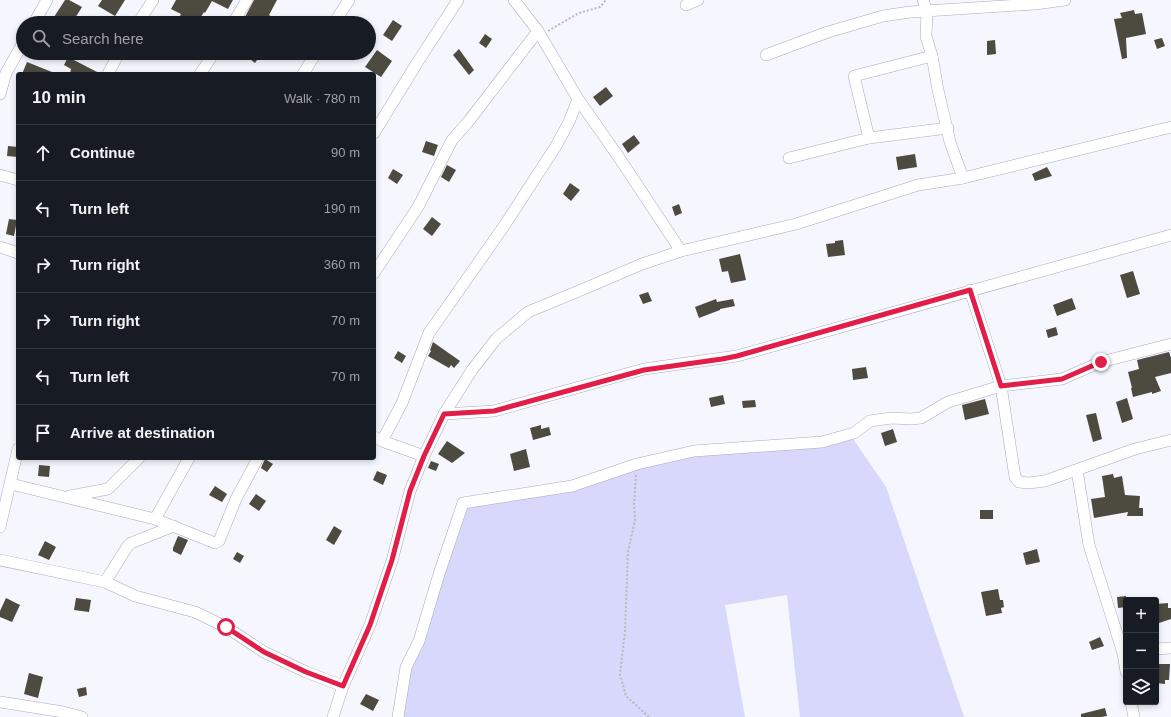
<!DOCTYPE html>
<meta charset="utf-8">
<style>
body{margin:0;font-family:Arial,sans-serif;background:#242831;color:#f1f3f6}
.controls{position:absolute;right:12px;bottom:12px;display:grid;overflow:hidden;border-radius:4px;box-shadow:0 2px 6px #0003}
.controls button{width:36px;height:36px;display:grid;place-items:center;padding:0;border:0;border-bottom:1px solid #363941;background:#171b24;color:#f1f3f6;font:20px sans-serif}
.stop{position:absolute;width:12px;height:12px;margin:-9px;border:3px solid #e11d48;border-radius:50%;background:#fff}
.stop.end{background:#e11d48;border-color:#fff;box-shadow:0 1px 4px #0008}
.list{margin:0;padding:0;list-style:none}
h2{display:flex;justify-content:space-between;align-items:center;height:52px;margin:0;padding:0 16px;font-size:17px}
h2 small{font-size:13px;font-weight:400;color:#9ea1a6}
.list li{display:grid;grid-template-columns:26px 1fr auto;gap:12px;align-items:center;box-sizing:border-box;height:56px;padding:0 16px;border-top:1px solid #363941}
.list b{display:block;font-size:15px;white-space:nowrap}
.list em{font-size:13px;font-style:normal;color:#9ea1a6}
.icon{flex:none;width:22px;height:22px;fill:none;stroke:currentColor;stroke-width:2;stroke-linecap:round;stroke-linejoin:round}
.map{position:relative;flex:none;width:1171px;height:717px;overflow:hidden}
.search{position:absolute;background:#171b24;box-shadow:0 2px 6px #0003;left:16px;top:16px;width:360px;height:44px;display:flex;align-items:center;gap:10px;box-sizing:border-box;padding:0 14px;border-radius:22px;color:#9ea1a6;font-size:15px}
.panel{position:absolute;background:#171b24;box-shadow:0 2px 6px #0003;left:16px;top:72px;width:360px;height:388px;border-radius:4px}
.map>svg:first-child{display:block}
.green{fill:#d7d8fb}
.building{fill:#4d4a3f}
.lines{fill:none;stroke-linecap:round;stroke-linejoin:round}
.minor-casing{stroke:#ababb8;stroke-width:12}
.path{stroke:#b8b8c0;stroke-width:2;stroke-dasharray:2 2;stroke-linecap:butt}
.minor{stroke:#fff;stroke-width:11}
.route{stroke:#e11d48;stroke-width:5}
</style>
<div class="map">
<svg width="1171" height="717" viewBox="0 0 1171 717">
<rect width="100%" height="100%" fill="#f5f6fe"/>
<path class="green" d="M847,430L886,487L964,717H800L787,595L725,605L745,717H400L416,646L464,504L583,479L710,446L830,439Z"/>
<g class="building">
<path d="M65,0H69L82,7L72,23H64L54,17Z"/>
<path d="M102,0H125L115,16L98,6Z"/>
<path d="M176,0H233L228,9L212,1L205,13L204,12L197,23L180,16L181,14L171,9Z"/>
<path d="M254,0H277L269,15L281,23H254L245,17Z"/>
<path d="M1134,10L1135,14L1142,13L1146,34L1126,38L1127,58L1122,59L1114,19L1122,18L1120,13Z"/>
<path d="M393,20L402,26L392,41L383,35Z"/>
<path d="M485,34L492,39L486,48L479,43Z"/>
<path d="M1162,38L1165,46L1157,49L1154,40Z"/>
<path d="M995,40L996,54L987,55V41Z"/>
<path d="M459,49L474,70L469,75L453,55Z"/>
<path d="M377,50L392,61L381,77L365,67Z"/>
<path d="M242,53H262L255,63Z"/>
<path d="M68,57L101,74H70L71,69L64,65Z"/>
<path d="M27,62L57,74H22Z"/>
<path d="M606,87L613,96L600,106L593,97Z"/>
<path d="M634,135L640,143L628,153L622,144Z"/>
<path d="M426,141L438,145L434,156L422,152Z"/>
<path d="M8,146L18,147V157L7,156Z"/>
<path d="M915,154L917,167L898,170L896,157Z"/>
<path d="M447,165L456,170L449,182L441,177Z"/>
<path d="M1047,167L1052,176L1035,181L1032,174Z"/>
<path d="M393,169L403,175L397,184L388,178Z"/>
<path d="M570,183L580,190L571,201L563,194Z"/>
<path d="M679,204L682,213L675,216L672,207Z"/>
<path d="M432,217L441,224L432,236L423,229Z"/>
<path d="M9,219L17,220L14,236L6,234Z"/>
<path d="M843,240L845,255L828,257L826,244L835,243V241Z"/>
<path d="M740,254L746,280L731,283L728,271L722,272L719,259Z"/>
<path d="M1133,271L1140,294L1127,298L1120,275Z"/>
<path d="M648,292L652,301L643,304L639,295Z"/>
<path d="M1072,298L1076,309L1057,316L1053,305Z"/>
<path d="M716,299L717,302L733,299L735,306L720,309V310L699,318L695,307Z"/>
<path d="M1056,327L1058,335L1048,338L1046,330Z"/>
<path d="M433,342L460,361L454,368L451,365L449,368L428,356L431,351L430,350Z"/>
<path d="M398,351L406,356L402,363L394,358Z"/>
<path d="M1169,352L1171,358V373L1155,377L1161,391L1152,394V392L1133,397L1131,388H1132L1128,372L1139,369L1137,360Z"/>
<path d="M866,367L868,378L853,380L852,369Z"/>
<path d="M723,395L725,404L711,407L709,398Z"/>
<path d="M1127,398L1133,419L1122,423L1116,402Z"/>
<path d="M985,399L989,414L965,420L962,405Z"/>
<path d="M755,400L756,407L743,408L742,401Z"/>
<path d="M1096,413L1102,439L1093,442L1086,415Z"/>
<path d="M541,425V429L549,427L551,435L533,440L530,428Z"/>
<path d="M893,429L897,442L885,446L881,433Z"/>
<path d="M447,441L465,453L452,463L438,454Z"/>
<path d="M526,449L530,467L514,471L510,454Z"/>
<path d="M265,459L273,464L267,472L261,468Z"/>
<path d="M431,461L439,464L436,471L428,468Z"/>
<path d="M39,465L50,466L49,477L38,476Z"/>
<path d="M377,471L387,475L383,485L373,480Z"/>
<path d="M1113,474L1114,478L1122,476L1125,495L1140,496L1139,508H1143V516H1127L1128,512L1094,518L1091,499L1105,497L1102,476Z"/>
<path d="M215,486L227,494L222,502L209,495Z"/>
<path d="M256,494L266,501L259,511L249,504Z"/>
<rect x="980" y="510" width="13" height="9"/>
<path d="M334,526L342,531L334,545L326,540Z"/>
<path d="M178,536L188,540L181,555L173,551V548Z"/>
<path d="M45,541L56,547L49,560L38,555Z"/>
<path d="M1037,549L1040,562L1026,565L1023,553Z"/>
<path d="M237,552L244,556L240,563L233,559Z"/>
<path d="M998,589L1000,600H1003L1004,607L1001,608L1002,613L986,616L981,592Z"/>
<path d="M1126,596V607L1118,608L1117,597Z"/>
<path d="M6,598L20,605L12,622L0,617V611Z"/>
<path d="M76,598L91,600L89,612L74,610Z"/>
<path d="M1168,603V608H1171V619L1159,623L1156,612V604Z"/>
<path d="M1100,637L1104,646L1092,650L1089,642Z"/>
<path d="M1156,664H1170L1169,680H1165V684L1156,683Z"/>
<path d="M29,673L43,677L38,698L24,694Z"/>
<path d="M86,687L87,695L79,697L77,689Z"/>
<path d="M366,694L379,700L373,711L360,704Z"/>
<path d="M1105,708L1107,716L1101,717H1081V714Z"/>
</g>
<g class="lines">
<g class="minor-casing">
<g id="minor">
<path d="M514,0L538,31L578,99L620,159L681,251"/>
<path d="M923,0L927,12L926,36L932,56L938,90L950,142L963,178"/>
<path d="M686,5L698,0"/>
<path d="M34,23L47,0"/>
<path d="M138,23L153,0"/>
<path d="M233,23L247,0"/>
<path d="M334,23L349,0"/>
<path d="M766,55L828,32L883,16L910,12L1035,4L1065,0"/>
<path d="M932,56L854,76L869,138L948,128"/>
<path d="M108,74L119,53"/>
<path d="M200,74L214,53"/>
<path d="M303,74L316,53"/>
<path d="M0,94L6,73L23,43"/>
<path d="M374,133L417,63L458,0"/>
<path d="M789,158L869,138"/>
<path d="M0,175L18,180"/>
<path d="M0,247L18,253"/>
<path d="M374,273L418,207L452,140L468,122L538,31"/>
<path d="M970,290L1001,386L1015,477L1019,482L1029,483L1045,481L1135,449L1171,440"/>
<path d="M444,414L494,411L644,369L737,356L1171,235"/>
<path d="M374,437L382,441L402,403L429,333L504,226L556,146L569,122L578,99"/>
<path d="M382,441L424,456"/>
<path d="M1077,470L1089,545L1123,653L1126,672"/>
<path d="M11,484L155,519L215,543L219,541L236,499L258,458"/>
<path d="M70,496L108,489L139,458"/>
<path d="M155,519L189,458"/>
<path d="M0,527L18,449"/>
<path d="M0,560L105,582L135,596L195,612L226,627L264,652L306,672L343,686"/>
<path d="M105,582L127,547L131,543L174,526"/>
<path d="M1156,649L1171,648"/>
<path d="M0,702L63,712L82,717"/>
<path d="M1131,702L1134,717"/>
<path d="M333,717L343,686L370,625L392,561L410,491L424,456L444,414L472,370L496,339L528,312L586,288L642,264L681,251L796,224L918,185L963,178L1171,127"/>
<path d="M398,717L406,667L419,641L439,574L463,503L572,486L637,464L694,451L822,442L854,433L870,421L891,418L911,419L921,418L948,402L1001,386L1062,379L1101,362L1171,344"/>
</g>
</g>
<g class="path">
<path d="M548,31L579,13L600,7L606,0"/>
<path d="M636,475L634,504L635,520L628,552L625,631L620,674L626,696L649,717"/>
</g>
<use href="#minor" class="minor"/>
</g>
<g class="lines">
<path class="route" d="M226,627L264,652L306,672L343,686L370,625L392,560L410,491L424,456L444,414L494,411L644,370L722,359L737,356L970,290L1001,386L1062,379L1101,362"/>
</g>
</svg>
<div class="controls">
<button>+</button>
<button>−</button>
<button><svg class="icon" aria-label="layers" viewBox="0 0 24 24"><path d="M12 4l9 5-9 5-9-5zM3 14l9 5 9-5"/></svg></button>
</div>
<div class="stop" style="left:226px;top:627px"></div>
<div class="stop end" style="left:1101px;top:362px"></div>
<div class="search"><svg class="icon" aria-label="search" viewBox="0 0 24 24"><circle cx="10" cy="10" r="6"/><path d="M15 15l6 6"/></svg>Search here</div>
<section class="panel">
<h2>10 min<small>Walk · 780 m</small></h2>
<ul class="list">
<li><svg class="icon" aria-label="ahead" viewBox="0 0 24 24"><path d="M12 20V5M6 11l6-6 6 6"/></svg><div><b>Continue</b></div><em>90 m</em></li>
<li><svg class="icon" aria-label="left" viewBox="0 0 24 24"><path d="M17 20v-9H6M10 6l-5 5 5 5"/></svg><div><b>Turn left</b></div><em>190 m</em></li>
<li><svg class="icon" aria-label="right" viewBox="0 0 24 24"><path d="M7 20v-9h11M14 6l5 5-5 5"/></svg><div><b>Turn right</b></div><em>360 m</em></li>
<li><svg class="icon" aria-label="right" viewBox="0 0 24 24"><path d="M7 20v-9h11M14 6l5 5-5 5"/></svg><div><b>Turn right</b></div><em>70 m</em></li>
<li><svg class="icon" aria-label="left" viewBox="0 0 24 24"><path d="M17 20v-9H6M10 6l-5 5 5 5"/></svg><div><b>Turn left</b></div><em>70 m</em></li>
<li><svg class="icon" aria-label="arrive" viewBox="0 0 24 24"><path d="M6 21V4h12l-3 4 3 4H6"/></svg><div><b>Arrive at destination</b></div></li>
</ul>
</section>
</div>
